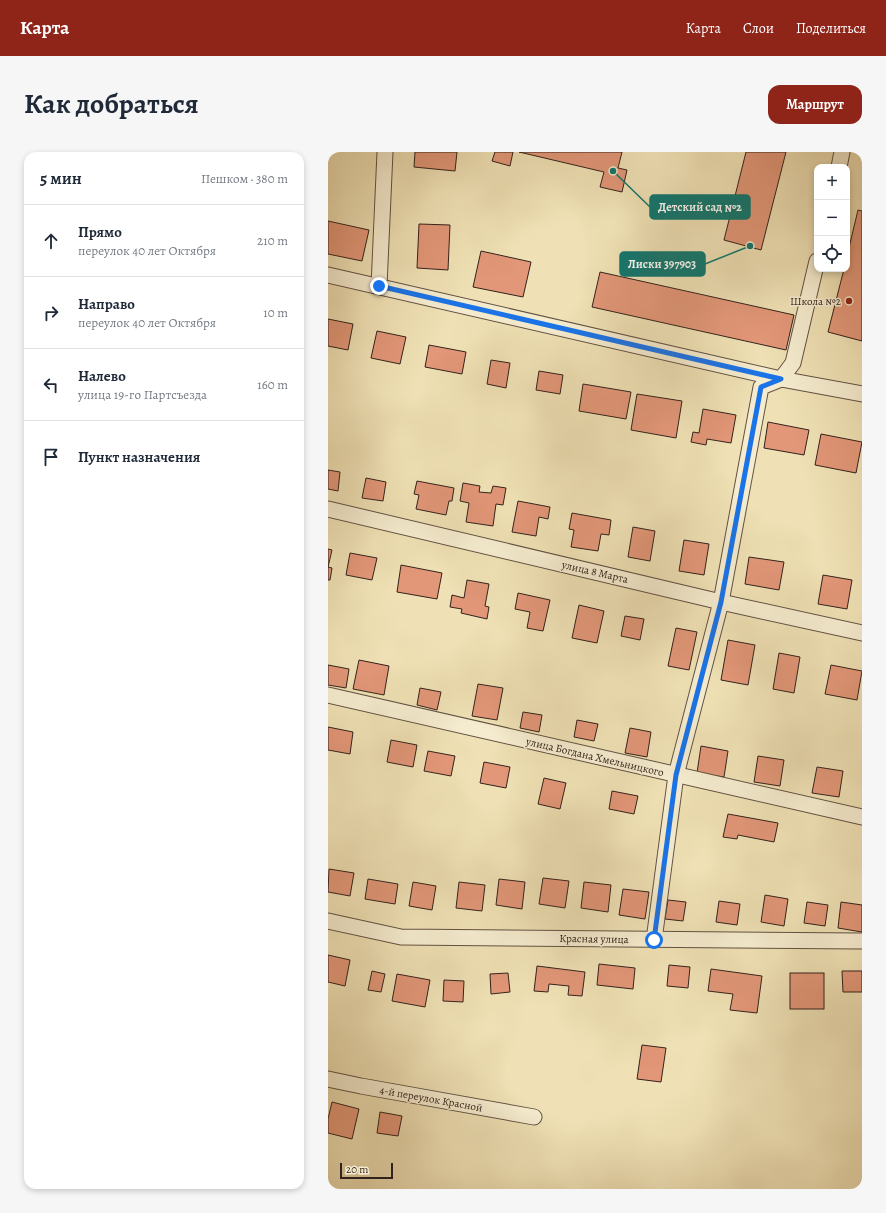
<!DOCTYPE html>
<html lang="ru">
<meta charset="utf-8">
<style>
body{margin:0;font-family:Alegreya,serif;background:#f6f6f7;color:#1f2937}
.controls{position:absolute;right:12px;top:12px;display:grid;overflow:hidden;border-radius:8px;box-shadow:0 2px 6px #0003}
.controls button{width:36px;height:36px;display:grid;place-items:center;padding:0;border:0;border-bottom:1px solid #e0e1e3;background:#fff;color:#1f2937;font:20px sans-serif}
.scale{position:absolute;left:12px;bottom:10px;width:53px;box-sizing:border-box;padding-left:4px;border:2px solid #33221b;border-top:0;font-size:11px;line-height:14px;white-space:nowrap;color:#33221b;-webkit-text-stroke:3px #f5eccf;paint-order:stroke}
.stop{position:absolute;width:12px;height:12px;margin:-9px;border:3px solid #1a73e8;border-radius:50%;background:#fff}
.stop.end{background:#1a73e8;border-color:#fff;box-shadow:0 1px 4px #0008}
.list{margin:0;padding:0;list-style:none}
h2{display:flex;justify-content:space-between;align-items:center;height:52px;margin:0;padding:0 16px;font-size:17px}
h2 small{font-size:13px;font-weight:400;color:#747a83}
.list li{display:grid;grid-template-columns:26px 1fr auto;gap:12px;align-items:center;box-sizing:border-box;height:72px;padding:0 16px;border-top:1px solid #e0e1e3}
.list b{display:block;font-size:15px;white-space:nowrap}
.list p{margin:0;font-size:13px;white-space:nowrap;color:#747a83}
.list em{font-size:13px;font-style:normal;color:#747a83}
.icon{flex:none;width:22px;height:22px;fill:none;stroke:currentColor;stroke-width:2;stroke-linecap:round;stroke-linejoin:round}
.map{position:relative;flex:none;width:534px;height:1037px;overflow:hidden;border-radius:12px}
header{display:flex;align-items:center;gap:24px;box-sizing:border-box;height:56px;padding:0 20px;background:#8f2418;color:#fff}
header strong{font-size:19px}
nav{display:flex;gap:22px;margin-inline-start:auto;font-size:14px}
.intro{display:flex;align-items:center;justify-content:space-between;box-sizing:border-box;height:96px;padding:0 24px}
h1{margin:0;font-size:28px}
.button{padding:10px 18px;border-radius:12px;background:#8f2418;color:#fff;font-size:14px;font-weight:700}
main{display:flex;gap:24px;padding:0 24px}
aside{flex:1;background:#fff;border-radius:12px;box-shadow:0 2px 6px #0003}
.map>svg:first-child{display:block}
.building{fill:#e29778;stroke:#33221b}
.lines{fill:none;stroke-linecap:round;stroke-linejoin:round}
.street-casing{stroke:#625242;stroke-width:17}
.street{stroke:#f5eccf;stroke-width:15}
.route{stroke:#1a73e8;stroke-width:5}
.poi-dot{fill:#8f2418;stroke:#f5eccf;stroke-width:1.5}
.labels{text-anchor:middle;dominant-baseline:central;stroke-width:3;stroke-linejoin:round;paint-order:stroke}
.poi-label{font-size:11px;fill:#33221b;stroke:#f5eccf;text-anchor:end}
.street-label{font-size:11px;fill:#33221b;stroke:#f5eccf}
.leader{fill:none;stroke:#0f766e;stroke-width:1.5}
.callout-dot{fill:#0f766e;stroke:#f5eccf;stroke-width:1.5}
.callout{fill:#0f766e;stroke:#0f766e;stroke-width:1.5}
.callout-label{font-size:12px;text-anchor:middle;font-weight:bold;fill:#fff}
</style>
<header>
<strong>Карта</strong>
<nav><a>Карта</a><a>Слои</a><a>Поделиться</a></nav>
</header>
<div class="intro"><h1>Как добраться</h1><a class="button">Маршрут</a></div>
<main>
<aside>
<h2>5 мин<small>Пешком · 380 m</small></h2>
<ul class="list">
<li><svg class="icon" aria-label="ahead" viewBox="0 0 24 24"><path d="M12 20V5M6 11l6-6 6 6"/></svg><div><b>Прямо</b><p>переулок 40 лет Октября</p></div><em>210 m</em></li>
<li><svg class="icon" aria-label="right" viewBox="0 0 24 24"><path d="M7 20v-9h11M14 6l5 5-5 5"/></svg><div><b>Направо</b><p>переулок 40 лет Октября</p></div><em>10 m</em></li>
<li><svg class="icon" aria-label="left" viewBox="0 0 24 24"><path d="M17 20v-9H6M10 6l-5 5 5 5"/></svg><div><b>Налево</b><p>улица 19-го Партсъезда</p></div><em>160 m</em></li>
<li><svg class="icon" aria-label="arrive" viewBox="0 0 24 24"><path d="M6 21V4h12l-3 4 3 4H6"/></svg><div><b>Пункт назначения</b></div></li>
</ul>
</aside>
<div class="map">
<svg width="534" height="1037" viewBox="0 0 534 1037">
<rect width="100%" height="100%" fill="#efe1b5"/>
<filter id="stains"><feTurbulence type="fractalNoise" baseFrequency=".005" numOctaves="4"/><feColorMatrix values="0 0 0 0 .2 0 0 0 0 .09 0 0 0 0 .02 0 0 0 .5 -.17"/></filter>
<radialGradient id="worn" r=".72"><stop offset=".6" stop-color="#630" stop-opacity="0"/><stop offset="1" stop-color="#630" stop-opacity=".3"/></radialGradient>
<g class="building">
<path d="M87,0H129L127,19L86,15Z"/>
<path d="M167,0H185L182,14L164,9Z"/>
<path d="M191,0H294L290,16L299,18L294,40L272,35L276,20Z"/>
<path d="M418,0H458L433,98L396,88Z"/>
<path d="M530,58L534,59V189L500,180L516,117H519V104Z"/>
<path d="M0,69L41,78L34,109L0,102Z"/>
<path d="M91,72L122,73L120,118L89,116Z"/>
<path d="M153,99L203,110L195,145L145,135Z"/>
<path d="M272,120L466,163L458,198L264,155Z"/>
<path d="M0,167L25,172L20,198L0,194Z"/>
<path d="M49,179L78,185L72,212L43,206Z"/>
<path d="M101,193L138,200L134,222L97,215Z"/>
<path d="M163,208L182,211L178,236L159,232Z"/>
<path d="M211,219L235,223L232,242L208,238Z"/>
<path d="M255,232L303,240L298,267L251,259Z"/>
<path d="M309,242L354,249L348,286L303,278Z"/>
<path d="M375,257L408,263L403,291L379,287L378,293L363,290L365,280L371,281Z"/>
<path d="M440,270L481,278L476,303L436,296Z"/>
<path d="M493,282L534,290L528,321L487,313Z"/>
<path d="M0,318L12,320L10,339L0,337Z"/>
<path d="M38,326L58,330L55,349L34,346Z"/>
<path d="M89,329L126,336L124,349H121L118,363L88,357L91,343L86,342Z"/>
<path d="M135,331L152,334L151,340L163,341L165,334L178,336L175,353L168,352L165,374L138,370L141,351L132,349Z"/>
<path d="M190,349L222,355L220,367L211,365L208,384L184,380Z"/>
<path d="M244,361L283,368L281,383L273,382L270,399L243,395L246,378L241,377Z"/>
<path d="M305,375L327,379L322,409L300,405Z"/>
<path d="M356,388L381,392L376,423L351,419Z"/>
<path d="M0,397L4,398L0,415L4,416L2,428H0Z"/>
<path d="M22,401L49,406L44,428L18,423Z"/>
<path d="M421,405L456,410L451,438L417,432Z"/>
<path d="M73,413L114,421L109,447L69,440Z"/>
<path d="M495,423L524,428L519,457L490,452Z"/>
<path d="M139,428L161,432L157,454L161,455L159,467L133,461L134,457L122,455L124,443L136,446Z"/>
<path d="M190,441L222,448L215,479L199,476L202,460L187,457Z"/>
<path d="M251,453L276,459L269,491L244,486Z"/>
<path d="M297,464L316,467L312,488L293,484Z"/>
<path d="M348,476L369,480L361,518L340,514Z"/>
<path d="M400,488L427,493L420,533L393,528Z"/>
<path d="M451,501L472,505L466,541L445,537Z"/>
<path d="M31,508L61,514L56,543L25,537Z"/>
<path d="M0,513L21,517L18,536L0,533Z"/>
<path d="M503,513L534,519L529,548L497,542Z"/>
<path d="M150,532L175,536L169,568L144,564Z"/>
<path d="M92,536L113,540L109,558L89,553Z"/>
<path d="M195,560L214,563L211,580L192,576Z"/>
<path d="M249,568L270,572L266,589L246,585Z"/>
<path d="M0,575L25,580L22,602L0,598Z"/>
<path d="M302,576L323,580L319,605L297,601Z"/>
<path d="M63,588L89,593L85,615L59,610Z"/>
<path d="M373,594L400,599L396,625L369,621Z"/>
<path d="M100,599L127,604L123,624L96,619Z"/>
<path d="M430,604L456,608L452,634L426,630Z"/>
<path d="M156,610L182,615L178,636L152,631Z"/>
<path d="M489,615L515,619L511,645L484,641Z"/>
<path d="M216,626L238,631L232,657L210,652Z"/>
<path d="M284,639L310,644L306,662L281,657Z"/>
<path d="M400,662L450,671L446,690L410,683L409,687L395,685Z"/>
<path d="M1,717L26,721L22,744L0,740Z"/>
<path d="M215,726L241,729L237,756L211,752Z"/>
<path d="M40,727L70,732L67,752L37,747Z"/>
<path d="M171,727L197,730L194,757L168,753Z"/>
<path d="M85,730L108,734L104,758L81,754Z"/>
<path d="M131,730L157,733L154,759L128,756Z"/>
<path d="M256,730L283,733L280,760L253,756Z"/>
<path d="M295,737L321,740L317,767L291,763Z"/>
<path d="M437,743L460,747L456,774L433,770Z"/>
<path d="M340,748L358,750L355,769L337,767Z"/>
<path d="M391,749L412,752L409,773L388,770Z"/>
<path d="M479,750L500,753L497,774L476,771Z"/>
<path d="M513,750L534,753V780L510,776Z"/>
<path d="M0,803L22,808L17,834L0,830Z"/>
<path d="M271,812L307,816L305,837L269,833Z"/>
<path d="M341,813L362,815L360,836L339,834Z"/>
<path d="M209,814L257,820L254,844L240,843L241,834L221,832L220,840L206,839Z"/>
<path d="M383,817L434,824L429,861L402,858L405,842L380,839Z"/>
<path d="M44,819L57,822L53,840L40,838Z"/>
<path d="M514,819H534V840H515Z"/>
<path d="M180,821L182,840L163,842L162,822Z"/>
<rect x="462" y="821" width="34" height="36"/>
<path d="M69,822L102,828L97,855L64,849Z"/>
<path d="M116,828L136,829L135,850L115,849Z"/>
<path d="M314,893L338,896L333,930L309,927Z"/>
<path d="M4,950L31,957L24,987L0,981V967Z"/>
<path d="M52,960L74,964L70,984L49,981Z"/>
</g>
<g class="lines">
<g class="street-casing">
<g id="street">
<path d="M511,15L514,0"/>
<path d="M0,123L453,227L534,242"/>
<path d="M51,134L57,0"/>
<path d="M0,357L393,450L534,481"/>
<path d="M0,543L534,665"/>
<path d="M0,769L73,785L534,789"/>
<path d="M326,788L348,623L393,450L433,235L453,227L465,211L489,109"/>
<path d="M0,927L33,934L206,965"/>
</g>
</g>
<use href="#street" class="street"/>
</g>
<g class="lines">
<path class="route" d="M51,134L453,227L433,235L393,450L348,623L326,788"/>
</g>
<circle class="poi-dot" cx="521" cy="149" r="4"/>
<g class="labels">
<g class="poi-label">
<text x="513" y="149">Школа №2</text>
</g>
<g class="street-label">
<text transform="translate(267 420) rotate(13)">улица 8 Марта</text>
<text transform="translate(267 605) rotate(13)">улица Богдана Хмельницкого</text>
<text transform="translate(266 787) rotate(1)">Красная улица</text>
<text transform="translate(103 947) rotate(10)">4-й переулок Красной</text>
</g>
</g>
<path class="leader" d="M285 19L322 55M422 94L377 112"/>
<g class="callout-dot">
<circle cx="285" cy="19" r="4"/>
<circle cx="422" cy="94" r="4"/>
</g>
<g class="callout">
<rect x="322" y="43" width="100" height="24" rx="4"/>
<rect x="292" y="100" width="85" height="24" rx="4"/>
</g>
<g class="callout-label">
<text x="372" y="59">Детский сад №2</text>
<text x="334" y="116">Лиски 397903</text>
</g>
<rect width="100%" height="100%" filter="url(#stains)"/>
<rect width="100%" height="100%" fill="url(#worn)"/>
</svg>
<div class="controls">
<button>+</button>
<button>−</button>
<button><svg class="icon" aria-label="locate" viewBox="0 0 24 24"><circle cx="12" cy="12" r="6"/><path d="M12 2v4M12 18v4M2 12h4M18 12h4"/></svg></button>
</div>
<div class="scale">20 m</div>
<div class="stop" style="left:326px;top:788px"></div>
<div class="stop end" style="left:51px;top:134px"></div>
</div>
</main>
